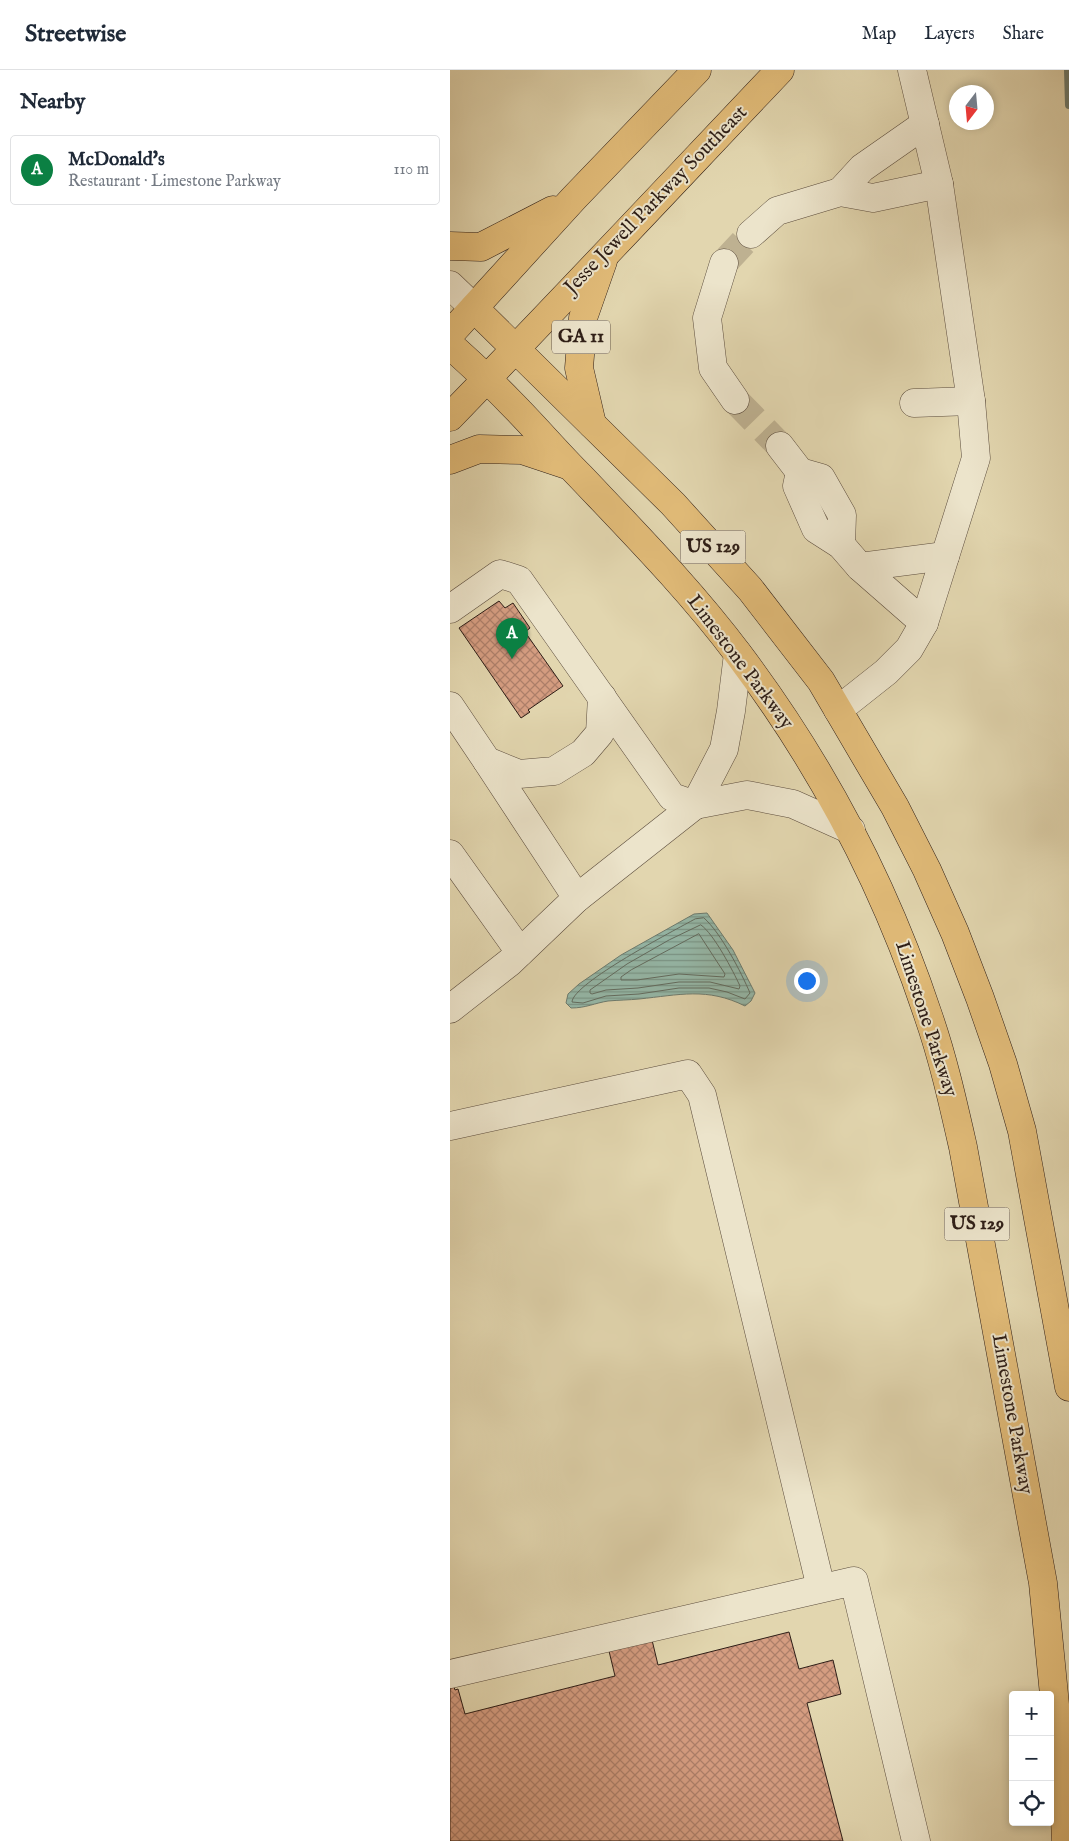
<!DOCTYPE html>
<meta charset="utf-8">
<style>
body{margin:0;font-family:"IM FELL English",serif;background:#f2f2f3;color:#1f2937}
.controls{position:absolute;right:15px;bottom:15px;display:grid;overflow:hidden;border-radius:5px;box-shadow:0 2px 8px #0003}
.controls button{width:45px;height:45px;display:grid;place-items:center;padding:0;border:0;border-bottom:1px solid #e0e1e3;background:#fff;color:#1f2937;font:25px sans-serif}
.compass{position:absolute;left:499px;top:15px;width:45px;height:45px;border-radius:50%;background:#fff;box-shadow:0 2px 8px #0003;rotate:196deg}
.you{position:absolute;left:356px;top:910px;width:18px;height:18px;margin:-12px;border:4px solid #fff;border-radius:50%;background:#1a73e8;box-shadow:0 0 0 8px #1a73e833}
.badge{display:grid;place-items:center;width:32px;height:32px;border-radius:50%;background:#0b8043;color:#fff;font-size:16px;font-weight:700}
.pin{position:absolute;translate:-50% -41px;filter:drop-shadow(0 1px 2px #0008)}
.pin::after{content:'';position:absolute;top:26px;width:18px;height:15px;background:inherit;clip-path:polygon(0 0,100% 0,50% 100%)}
.list{margin:0;padding:0;list-style:none}
h2{display:flex;justify-content:space-between;align-items:center;height:65px;margin:0;padding:0 20px;font-size:21px}
h2 small{font-size:16px;font-weight:400;color:#747a83}
.list li{display:grid;grid-template-columns:32px 1fr auto;gap:15px;align-items:center;box-sizing:border-box;height:70px;margin:0 10px 10px;padding:0 10px;border:1px solid #e0e1e3;border-radius:5px}
.list b{display:block;font-size:19px;white-space:nowrap}
.list p{margin:0;font-size:16px;white-space:nowrap;color:#747a83}
.list em{font-size:16px;font-style:normal;color:#747a83}
.icon{flex:none;width:28px;height:28px;fill:none;stroke:currentColor;stroke-width:2;stroke-linecap:round;stroke-linejoin:round}
.map{position:relative;flex:none;width:619px;height:1771px;overflow:hidden}
header{display:flex;align-items:center;gap:30px;box-sizing:border-box;height:70px;padding:0 25px;background:#fff;border-bottom:1px solid #e0e1e3}
header strong{font-size:24px}
nav{display:flex;gap:28px;margin-inline-start:auto;font-size:18px}
main{display:flex}
aside{flex:1;background:#fff}
.map>svg:first-child{display:block}
.water{fill:url(#water-rules);stroke:#6c7b6f}
.lines{fill:none;stroke-linecap:round;stroke-linejoin:round}
.shore{stroke:#626c60;stroke-width:1}
.stream{stroke:#6c7b6f;stroke-width:8}
.building{fill:url(#building-cross-hatch);stroke:#2e1e17}
.minor-tunnel{stroke:#beb191;stroke-width:28;stroke-dasharray:28 14;stroke-linecap:butt}
.minor-casing{stroke:#5b4c3d;stroke-width:29}
.major-casing{stroke:#2e1e17;stroke-width:29}
.minor{stroke:#ece4cb;stroke-width:28}
.major{stroke:#e1bb78;stroke-width:28}
.labels{text-anchor:middle;dominant-baseline:central;stroke-width:4;stroke-linejoin:round;paint-order:stroke}
.shield{fill:#ece4cb;stroke:#67594d;stroke-width:1}
.shield-label{font-size:19px;font-weight:bold;fill:#2e1e17}
.street-label{font-size:20px;fill:#2e1e17;stroke:#ece4cb}
</style>
<header>
<strong>Streetwise</strong>
<nav><a>Map</a><a>Layers</a><a>Share</a></nav>
</header>
<main>
<aside>
<h2>Nearby<small></small></h2>
<ul class="list">
<li><span class="badge">A</span><div><b>McDonald's</b><p>Restaurant · Limestone Parkway</p></div><em>110 m</em></li>
</ul>
</aside>
<div class="map">
<svg width="619" height="1771" viewBox="0 0 619 1771">
<defs>
<pattern id="water-rules" width="6" height="5" patternUnits="userSpaceOnUse" patternTransform="scale(1.25)"><rect width="6" height="5" fill="#95b9aa"/><path d="M0 2.5h6" fill="none" stroke="#7a9689"/></pattern>
<pattern id="building-cross-hatch" width="8" height="8" patternUnits="userSpaceOnUse" patternTransform="scale(1.25)"><rect width="8" height="8" fill="#d59d81"/><path d="M0 0l8 8M0 8l8-8" fill="none" stroke="#ad7f69"/></pattern>
</defs>
<rect width="100%" height="100%" fill="#e2d6af"/>
<filter id="stains"><feTurbulence type="fractalNoise" baseFrequency=".004" numOctaves="4"/><feColorMatrix values="0 0 0 0 .2 0 0 0 0 .09 0 0 0 0 .02 0 0 0 .5 -.17"/></filter>
<radialGradient id="worn" r=".72"><stop offset=".6" stop-color="#630" stop-opacity="0"/><stop offset="1" stop-color="#630" stop-opacity=".3"/></radialGradient>
<path class="water" d="M257,843L283,880L305,923L301,931L295,936C257,917 229,925 189,929C179,930 169,930 158,931C145,933 136,938 121,938L116,933L118,924L129,914L171,885L244,844Z"/>
<g class="lines">
<g class="shore">
<path d="M254,848C271,863 291,902 300,923L295,929L277,922L259,918H229L189,924L156,926L133,933L122,932C123,913 225,860 245,849Z"/>
<path d="M251,855C264,864 283,901 290,916L289,919L260,912H229L188,918L156,920L142,924L140,923V920L177,894L219,870Z"/>
<path d="M249,864L275,904L274,907L229,904L187,910H171V907L181,900Z"/>
</g>
<path class="stream" d="M618,0L619,35"/>
</g>
<g class="building">
<path d="M49,531L55,538L63,533L80,558L75,562L113,616L78,640L80,642L71,648L9,558Z"/>
<path d="M339,1562L349,1599L383,1590L391,1624L357,1633L393,1771H0V1615L3,1614L5,1620L8,1619L15,1644L165,1606L159,1581L202,1570L208,1595Z"/>
</g>
<g class="lines">
<g class="minor-tunnel">
<path d="M274,193L301,164"/>
<path d="M285,330L330,376"/>
</g>
<g class="minor-casing">
<g id="minor">
<path d="M390,122L412,98L475,54"/>
<path d="M301,164L327,141L390,122L423,128L489,114"/>
<path d="M274,193L257,248L263,298L285,330"/>
<path d="M0,215L24,238"/>
<path d="M464,333L521,331"/>
<path d="M330,376L350,402L371,408L392,445L391,475"/>
<path d="M350,402L347,416L366,459L391,475L410,497L474,553"/>
<path d="M410,497L495,486"/>
<path d="M0,539L50,504L69,510L222,727L245,735L297,725L343,734L401,760"/>
<path d="M0,636L37,691L69,704L104,701L133,683L150,663L152,627"/>
<path d="M388,640L436,602L459,579L474,553L526,388L521,331L489,114L462,0"/>
<path d="M37,691L127,828"/>
<path d="M0,784L70,882"/>
<path d="M0,939L60,892L127,828L245,735L274,679L281,641L288,584"/>
<path d="M0,1056L238,1004L252,1025L371,1518"/>
<path d="M0,1604L404,1511L466,1771"/>
</g>
</g>
<g class="major-casing">
<g id="major">
<path d="M0,176L31,177L103,140"/>
<path d="M24,238L223,434L300,519L371,611L445,737L477,800L505,863L530,928L553,994L572,1061L619,1317"/>
<path d="M0,264L124,128L247,0"/>
<path d="M0,275C20,293 41,312 60,332C84,356 106,382 130,406C185,464 241,521 289,585C371,694 435,815 478,945C493,988 503,1033 513,1077L593,1513L614,1726L616,1771"/>
<path d="M0,347C111,232 220,116 330,0"/>
<path d="M142,354L129,298L133,248L153,191"/>
<path d="M0,390L29,379L72,380L117,395"/>
</g>
</g>
<use href="#minor" class="minor"/>
<use href="#major" class="major"/>
</g>
<g class="labels">
<g class="shield">
<rect x="102" y="250.5" width="58" height="33" rx="4"/>
<rect x="230.5" y="460.5" width="65" height="33" rx="4"/>
<rect x="494.5" y="1137.5" width="65" height="33" rx="4"/>
</g>
<g class="shield-label">
<text x="131" y="267">GA 11</text>
<text x="263" y="477">US 129</text>
<text x="527" y="1154">US 129</text>
</g>
<g class="street-label">
<text transform="translate(206 130) rotate(-46)">Jesse Jewell Parkway Southeast</text>
<text transform="translate(290 592) rotate(53)">Limestone Parkway</text>
<text transform="translate(476 949) rotate(72)">Limestone Parkway</text>
<text transform="translate(562 1344) rotate(80)">Limestone Parkway</text>
</g>
</g>
<rect width="100%" height="100%" filter="url(#stains)"/>
<rect width="100%" height="100%" fill="url(#worn)"/>
</svg>
<div class="controls">
<button>+</button>
<button>−</button>
<button><svg class="icon" aria-label="locate" viewBox="0 0 24 24"><circle cx="12" cy="12" r="6"/><path d="M12 2v4M12 18v4M2 12h4M18 12h4"/></svg></button>
</div>
<svg class="compass" viewBox="-18 -18 36 36"><path d="M0-13l5 13h-10z" fill="#e53935"/><path d="M0 13l5-13h-10z" fill="#747a83"/></svg>
<div class="you"></div>
<div class="pin badge" style="left:62px;top:589px">A</div>
</div>
</main>
